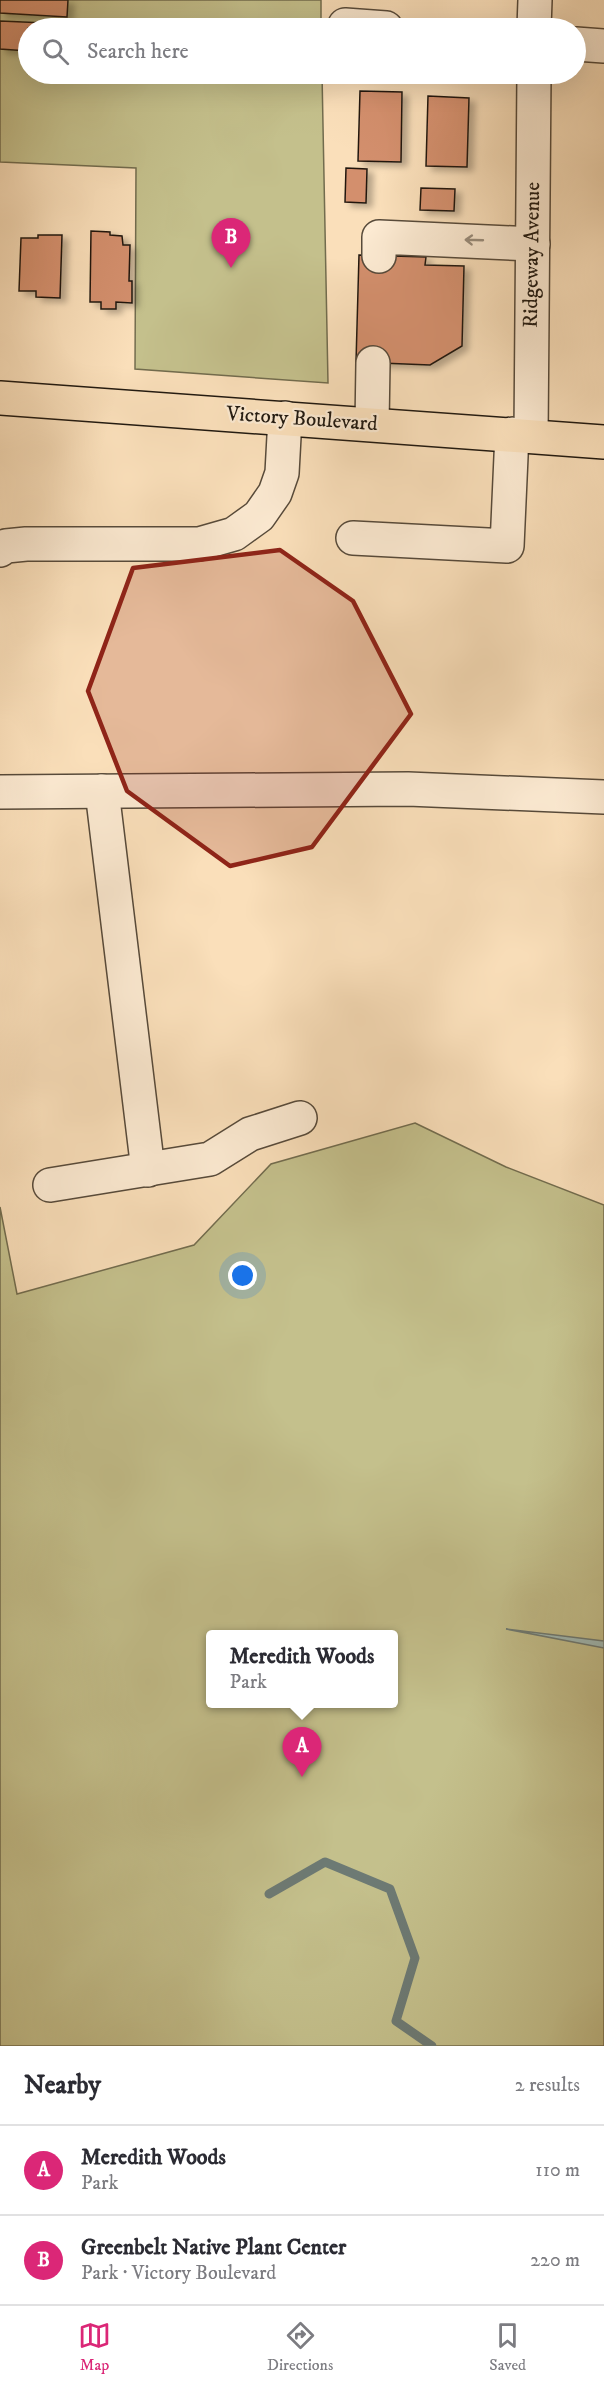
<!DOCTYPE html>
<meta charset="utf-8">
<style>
body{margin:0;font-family:"IM FELL DW Pica",serif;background:#f7f7f7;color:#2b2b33}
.you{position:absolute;left:243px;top:1276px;width:21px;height:21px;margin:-15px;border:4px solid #fff;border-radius:50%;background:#1a73e8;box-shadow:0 0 0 9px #1a73e833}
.badge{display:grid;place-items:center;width:39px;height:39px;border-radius:50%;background:#db2777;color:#fff;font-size:20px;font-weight:700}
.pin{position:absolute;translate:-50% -50px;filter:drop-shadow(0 2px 3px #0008)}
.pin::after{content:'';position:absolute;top:32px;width:21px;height:18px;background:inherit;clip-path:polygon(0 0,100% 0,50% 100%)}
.popup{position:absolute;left:206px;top:1630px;width:192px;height:78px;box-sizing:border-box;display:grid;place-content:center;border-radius:6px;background:#fff;filter:drop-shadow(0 2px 4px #0005);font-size:20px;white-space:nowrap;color:#7c7c81}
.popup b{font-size:22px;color:#2b2b33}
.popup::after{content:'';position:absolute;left:50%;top:100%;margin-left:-12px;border:12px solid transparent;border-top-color:#fff}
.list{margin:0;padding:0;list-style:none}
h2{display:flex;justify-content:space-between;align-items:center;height:78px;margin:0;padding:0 24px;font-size:26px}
h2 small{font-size:20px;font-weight:400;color:#7c7c81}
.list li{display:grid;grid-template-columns:39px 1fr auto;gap:18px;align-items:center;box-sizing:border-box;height:90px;padding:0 24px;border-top:2px solid #e1e1e2}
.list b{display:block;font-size:22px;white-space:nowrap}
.list p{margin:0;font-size:20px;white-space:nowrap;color:#7c7c81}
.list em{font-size:20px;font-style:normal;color:#7c7c81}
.icon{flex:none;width:33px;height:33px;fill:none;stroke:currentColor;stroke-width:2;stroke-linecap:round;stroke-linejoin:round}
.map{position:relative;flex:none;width:604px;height:2046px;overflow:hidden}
.search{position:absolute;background:#fff;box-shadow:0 6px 24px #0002;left:18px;right:18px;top:18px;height:66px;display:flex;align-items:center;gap:15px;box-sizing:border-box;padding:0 21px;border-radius:33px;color:#7c7c81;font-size:22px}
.sheet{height:258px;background:#fff}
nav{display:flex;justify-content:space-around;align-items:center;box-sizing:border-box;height:84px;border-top:2px solid #e1e1e2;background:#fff;font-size:16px;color:#7c7c81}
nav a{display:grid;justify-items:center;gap:3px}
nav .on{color:#db2777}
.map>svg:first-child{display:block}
.green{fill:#c4c08c;stroke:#726c4e;stroke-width:1.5;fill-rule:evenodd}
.water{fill:#a0bbb7;stroke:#6d7a74;stroke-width:1.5}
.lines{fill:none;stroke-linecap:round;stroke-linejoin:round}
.stream{stroke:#6d7a74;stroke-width:9}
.building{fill:#d38f6d;stroke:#211910;stroke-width:1.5;filter:url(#shadow)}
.minor-casing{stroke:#574a3a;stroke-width:36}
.major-casing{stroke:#211910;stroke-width:36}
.minor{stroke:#fcead2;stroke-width:33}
.major{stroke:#fadfba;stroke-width:33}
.oneway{stroke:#998c7b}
.marked{fill:#8f2418;fill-opacity:0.2;stroke:#8f2418;stroke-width:4.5;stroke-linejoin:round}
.labels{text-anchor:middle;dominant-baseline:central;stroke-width:4.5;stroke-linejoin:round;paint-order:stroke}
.street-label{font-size:21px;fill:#211910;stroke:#fcead2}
</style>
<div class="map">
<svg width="604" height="2046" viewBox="0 0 604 2046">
<defs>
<filter id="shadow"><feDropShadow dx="6" dy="4" stdDeviation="3" flood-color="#0004"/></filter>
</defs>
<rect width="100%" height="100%" fill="#fadfba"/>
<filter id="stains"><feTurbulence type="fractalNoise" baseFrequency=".00333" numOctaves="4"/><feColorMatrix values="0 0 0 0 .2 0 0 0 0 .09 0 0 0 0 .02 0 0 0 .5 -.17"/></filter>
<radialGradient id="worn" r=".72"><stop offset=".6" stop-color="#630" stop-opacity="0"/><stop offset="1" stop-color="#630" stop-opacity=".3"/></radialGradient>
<g class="green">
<path d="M0,0H321V28H28V74H322L328,383L135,369L136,168L0,162Z"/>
<path d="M415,1123L506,1167L604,1205V2046H0V1207L17,1294L194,1245L271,1164ZM210,1634H394V1704H210Z"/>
</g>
<path class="water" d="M506,1629L604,1641V1648Z"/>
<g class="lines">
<path class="stream" d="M269,1894L325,1862L390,1889L415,1958L396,2021L432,2046"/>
</g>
<g class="building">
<path d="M0,0H68L67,17L0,13Z"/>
<path d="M0,21L68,24V28H28V51L0,49Z"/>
<path d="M360,91L402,92L401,162L358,161Z"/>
<path d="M428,96L469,98L467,167L426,166Z"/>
<path d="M346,168L367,169L366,203L345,202Z"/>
<path d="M421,188L455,189L454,211L420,210Z"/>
<path d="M91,231L110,232V235L122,236L123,245H130L129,281H132V303L116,302V309H101V302H90Z"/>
<path d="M38,235H62L60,298L36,297V291H19L21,238H38Z"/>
<path d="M359,255L426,257L425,265L464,266L462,346L430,365L356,362Z"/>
</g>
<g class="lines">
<g class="minor-casing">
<g id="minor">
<path d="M345,25L386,28"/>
<path d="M534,28L535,0"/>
<path d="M576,44L604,46"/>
<path d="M379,256V237L533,244"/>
<path d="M372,424L373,363"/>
<path d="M531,436L534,74"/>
<path d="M353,538L507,546L512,434"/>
<path d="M0,550L6,546L26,544H199L234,534L259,516L275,493L282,473L285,418"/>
<path d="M102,791L148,1170"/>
<path d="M0,792L408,789L604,797"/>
<path d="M50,1185L210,1159L250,1134L300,1118"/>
</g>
</g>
<g class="major-casing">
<path id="major" d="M0,398L604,442"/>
</g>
<use href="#minor" class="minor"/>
<use href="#major" class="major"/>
</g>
<defs><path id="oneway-shaft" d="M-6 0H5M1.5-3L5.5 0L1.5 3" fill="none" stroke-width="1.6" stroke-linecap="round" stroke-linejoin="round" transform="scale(1.5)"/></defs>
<use class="oneway" href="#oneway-shaft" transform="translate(474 240) rotate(-178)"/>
<path class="marked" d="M280,550L353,601L411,714L312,847L230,866L127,791L88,691L133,568Z"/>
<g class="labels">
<g class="street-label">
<text transform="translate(532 255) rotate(-89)">Ridgeway Avenue</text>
<text transform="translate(302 419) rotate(4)">Victory Boulevard</text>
</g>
</g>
<rect width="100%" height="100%" filter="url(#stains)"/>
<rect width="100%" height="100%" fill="url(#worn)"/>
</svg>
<div class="you"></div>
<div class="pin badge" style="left:302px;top:1777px">A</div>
<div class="popup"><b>Meredith Woods</b>Park</div>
<div class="pin badge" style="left:231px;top:268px">B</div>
<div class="search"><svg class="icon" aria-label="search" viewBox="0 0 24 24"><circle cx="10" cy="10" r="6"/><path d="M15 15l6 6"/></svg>Search here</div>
</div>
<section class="sheet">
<h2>Nearby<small>2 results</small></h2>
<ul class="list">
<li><span class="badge">A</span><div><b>Meredith Woods</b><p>Park</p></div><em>110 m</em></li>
<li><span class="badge">B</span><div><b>Greenbelt Native Plant Center</b><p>Park · Victory Boulevard</p></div><em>220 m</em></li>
</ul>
</section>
<nav>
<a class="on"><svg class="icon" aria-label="map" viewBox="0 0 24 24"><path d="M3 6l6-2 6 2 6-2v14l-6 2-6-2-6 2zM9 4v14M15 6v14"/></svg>Map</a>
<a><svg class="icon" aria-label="directions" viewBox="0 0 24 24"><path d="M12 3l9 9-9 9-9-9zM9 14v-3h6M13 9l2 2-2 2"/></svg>Directions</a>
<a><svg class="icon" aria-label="saved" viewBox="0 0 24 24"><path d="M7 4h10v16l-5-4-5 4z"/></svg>Saved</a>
</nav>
